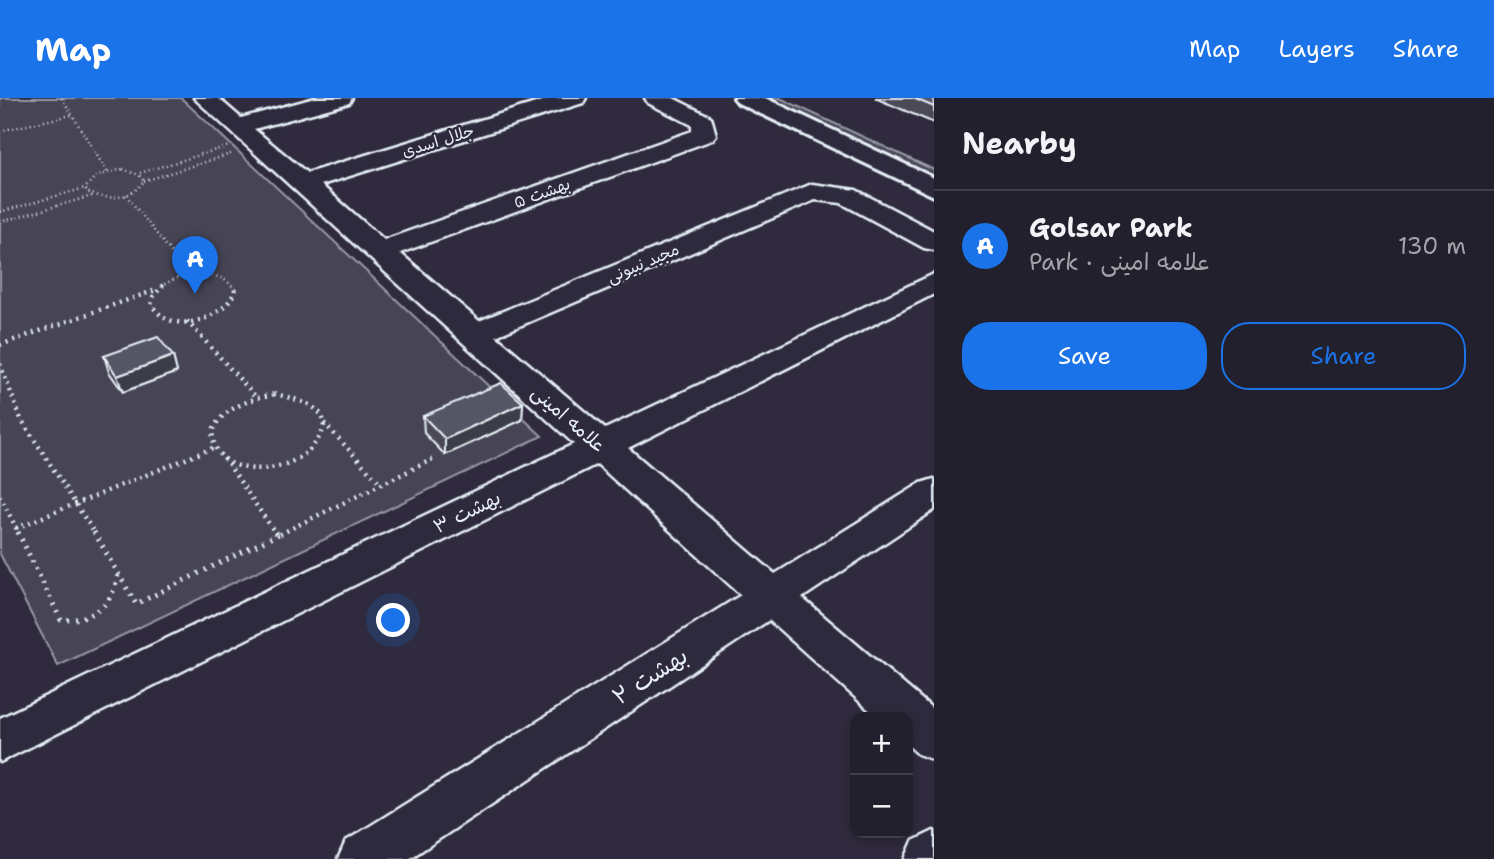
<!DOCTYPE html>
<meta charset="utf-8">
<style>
body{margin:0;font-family:"Shantell Sans","Playpen Sans Arabic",sans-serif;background:#2f2d3a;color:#f1f3f6}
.controls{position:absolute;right:21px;bottom:21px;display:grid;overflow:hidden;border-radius:14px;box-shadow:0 4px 10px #0003}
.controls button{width:63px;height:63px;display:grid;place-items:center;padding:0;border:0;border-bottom:2px solid #403e4a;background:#23202e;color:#f1f3f6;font:35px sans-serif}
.you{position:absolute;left:394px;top:523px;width:24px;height:24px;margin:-18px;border:5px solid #fff;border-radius:50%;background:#1a73e8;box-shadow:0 0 0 10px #1a73e833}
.badge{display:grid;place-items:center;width:46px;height:46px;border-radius:50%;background:#1a73e8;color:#fff;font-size:23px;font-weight:700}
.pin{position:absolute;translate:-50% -58px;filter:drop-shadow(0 2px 4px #0008)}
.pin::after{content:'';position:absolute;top:37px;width:24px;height:21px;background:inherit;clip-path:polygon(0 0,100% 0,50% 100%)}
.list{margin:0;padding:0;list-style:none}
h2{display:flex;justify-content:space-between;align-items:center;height:91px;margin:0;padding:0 28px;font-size:30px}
h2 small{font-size:23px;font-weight:400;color:#a3a3aa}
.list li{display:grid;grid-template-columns:46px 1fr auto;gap:21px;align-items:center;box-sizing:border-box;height:112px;padding:0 28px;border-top:2px solid #403e4a}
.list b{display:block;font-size:26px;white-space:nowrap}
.list p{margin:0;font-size:23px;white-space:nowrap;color:#a3a3aa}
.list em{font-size:23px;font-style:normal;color:#a3a3aa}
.actions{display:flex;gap:14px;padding:21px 28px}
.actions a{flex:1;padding:16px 0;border:2px solid #1a73e8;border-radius:28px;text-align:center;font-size:24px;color:#1a73e8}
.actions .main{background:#1a73e8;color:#fff}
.map{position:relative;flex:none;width:934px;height:761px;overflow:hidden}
header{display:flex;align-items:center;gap:42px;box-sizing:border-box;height:98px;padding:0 35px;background:#1a73e8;color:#fff}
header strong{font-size:33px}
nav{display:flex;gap:38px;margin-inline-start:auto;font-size:24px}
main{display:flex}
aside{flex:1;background:#23202e}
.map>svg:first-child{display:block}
.green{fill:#464455;stroke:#979aa6;stroke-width:2}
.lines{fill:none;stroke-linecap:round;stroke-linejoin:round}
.minor-casing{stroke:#e8f1f8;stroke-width:5}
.major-casing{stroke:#e8f1f8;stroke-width:6}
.path-far2{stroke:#e8f1f8;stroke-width:2.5;stroke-dasharray:1 3.5;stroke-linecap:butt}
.path-far1{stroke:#e8f1f8;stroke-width:4.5;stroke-dasharray:2 5;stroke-linecap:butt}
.path{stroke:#e8f1f8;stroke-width:5;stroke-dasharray:2 6;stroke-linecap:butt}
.minor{fill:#2f2a3d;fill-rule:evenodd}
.major{fill:#2f2a3d;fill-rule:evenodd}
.wall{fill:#4b4957;stroke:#e8f1f8;stroke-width:2}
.shaded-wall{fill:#3d3c47;stroke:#e8f1f8;stroke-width:2}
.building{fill:#575565;stroke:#e8f1f8;stroke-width:2}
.labels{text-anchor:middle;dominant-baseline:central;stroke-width:5;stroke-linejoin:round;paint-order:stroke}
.far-street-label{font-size:16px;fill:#e8f1f8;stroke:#2f2a3d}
.street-label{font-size:19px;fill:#e8f1f8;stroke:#2f2a3d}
.near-street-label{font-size:23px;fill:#e8f1f8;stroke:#2f2a3d}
</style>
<header>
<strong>Map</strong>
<nav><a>Map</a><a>Layers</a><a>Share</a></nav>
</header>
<main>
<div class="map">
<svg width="934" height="761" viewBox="0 0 934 761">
<rect width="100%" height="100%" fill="#2f2a3d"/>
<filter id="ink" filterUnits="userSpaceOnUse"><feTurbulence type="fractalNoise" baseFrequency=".0143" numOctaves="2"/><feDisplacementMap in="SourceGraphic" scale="14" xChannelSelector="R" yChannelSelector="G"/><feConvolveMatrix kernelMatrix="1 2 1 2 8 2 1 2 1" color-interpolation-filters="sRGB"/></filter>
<g filter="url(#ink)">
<g class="green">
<path d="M0,0H181L542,338L58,568L0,456Z"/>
<path d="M763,0H780L934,72V82Z"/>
</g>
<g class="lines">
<g class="minor-casing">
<g id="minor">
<path d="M194,0H218L241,20L315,0H352L349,5L254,31L307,75L552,0H586L583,5L321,87L384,142L692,33V27L648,5L645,0H673L711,19L716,37L712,42L400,155L479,223L812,86L856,92L934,133V152L924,150L841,105L815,102L496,238L605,331L934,176V196L628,350L775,476L921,385L934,381V412L802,500L934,612V662L918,656L908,647V619H877L769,522L409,761H338L346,743L741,497L597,366L0,664V620L574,346Z"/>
<path d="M934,733V761H905L913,743Z"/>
</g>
</g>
<g class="major-casing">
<path id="major" d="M734,0H765L934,80V98L738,5Z"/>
</g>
<g class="path-far2">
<path d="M62,0L107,74"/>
<path d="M0,33L72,17"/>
<path d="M123,71L139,77L144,83C131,102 107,103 87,94L85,90L96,78Z"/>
<path d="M140,75L229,48"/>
<path d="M144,83L234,55"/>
<path d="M126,97L189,177"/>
<path d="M0,114L85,90"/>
<path d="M0,124L92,98"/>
<path d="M161,189C180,174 216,169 233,189"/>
</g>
<g class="path-far1">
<path d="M163,187L153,199L151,207C155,211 159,216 163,219C187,234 228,216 235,192L231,187"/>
<path d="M187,223L256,299"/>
<path d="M0,247L156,192"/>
<path d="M0,266L21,321L95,436"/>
<path d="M274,296C304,302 345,314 311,350C292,372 239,381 219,355C194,320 250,300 274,296Z"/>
<path d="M324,325L381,386"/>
<path d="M224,360L276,436"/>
<path d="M0,398L19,436"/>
<path d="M16,430L215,349"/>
<path d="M280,436L435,360"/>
</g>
<g class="path">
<path d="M18,434L61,522C93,522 113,508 118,476"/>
<path d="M94,434L136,506L283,434"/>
<path d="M275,434L277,437"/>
</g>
<use href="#minor" class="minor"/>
<use href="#major" class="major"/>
</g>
<g class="wall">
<path d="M875,0H934V25Z"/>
<path d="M104,258H173L177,274L123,294L109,274Z"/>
<path d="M523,305L522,322L445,357L424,335L423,318Z"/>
</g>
<g class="shaded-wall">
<path d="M173,258L177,274L123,294L117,278Z"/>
<path d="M523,305L522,322L445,357V341Z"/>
</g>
<g class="building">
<path d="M913,0H934V9Z"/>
<path d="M158,239L173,258L117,278L104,258Z"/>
<path d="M501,285L523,305L445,341L423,318Z"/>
</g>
</g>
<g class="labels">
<g class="far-street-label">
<text transform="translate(438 43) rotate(-17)">جلال اسدی</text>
<text transform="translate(542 95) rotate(-20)">بهشت ۵</text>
<text transform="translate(643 165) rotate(-23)">مجید نبیونی</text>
</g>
<g class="street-label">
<text transform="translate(569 321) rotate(41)">علامه امینی</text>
<text transform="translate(467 414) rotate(-26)">بهشت ۳</text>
</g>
<g class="near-street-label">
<text transform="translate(650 578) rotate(-33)">بهشت ۲</text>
</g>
</g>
</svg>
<div class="controls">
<button>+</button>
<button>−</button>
</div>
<div class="you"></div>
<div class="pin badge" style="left:195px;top:196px">A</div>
</div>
<aside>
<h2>Nearby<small></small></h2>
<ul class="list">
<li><span class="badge">A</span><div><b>Golsar Park</b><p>Park · علامه امینی</p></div><em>130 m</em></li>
</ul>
<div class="actions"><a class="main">Save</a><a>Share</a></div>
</aside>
</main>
